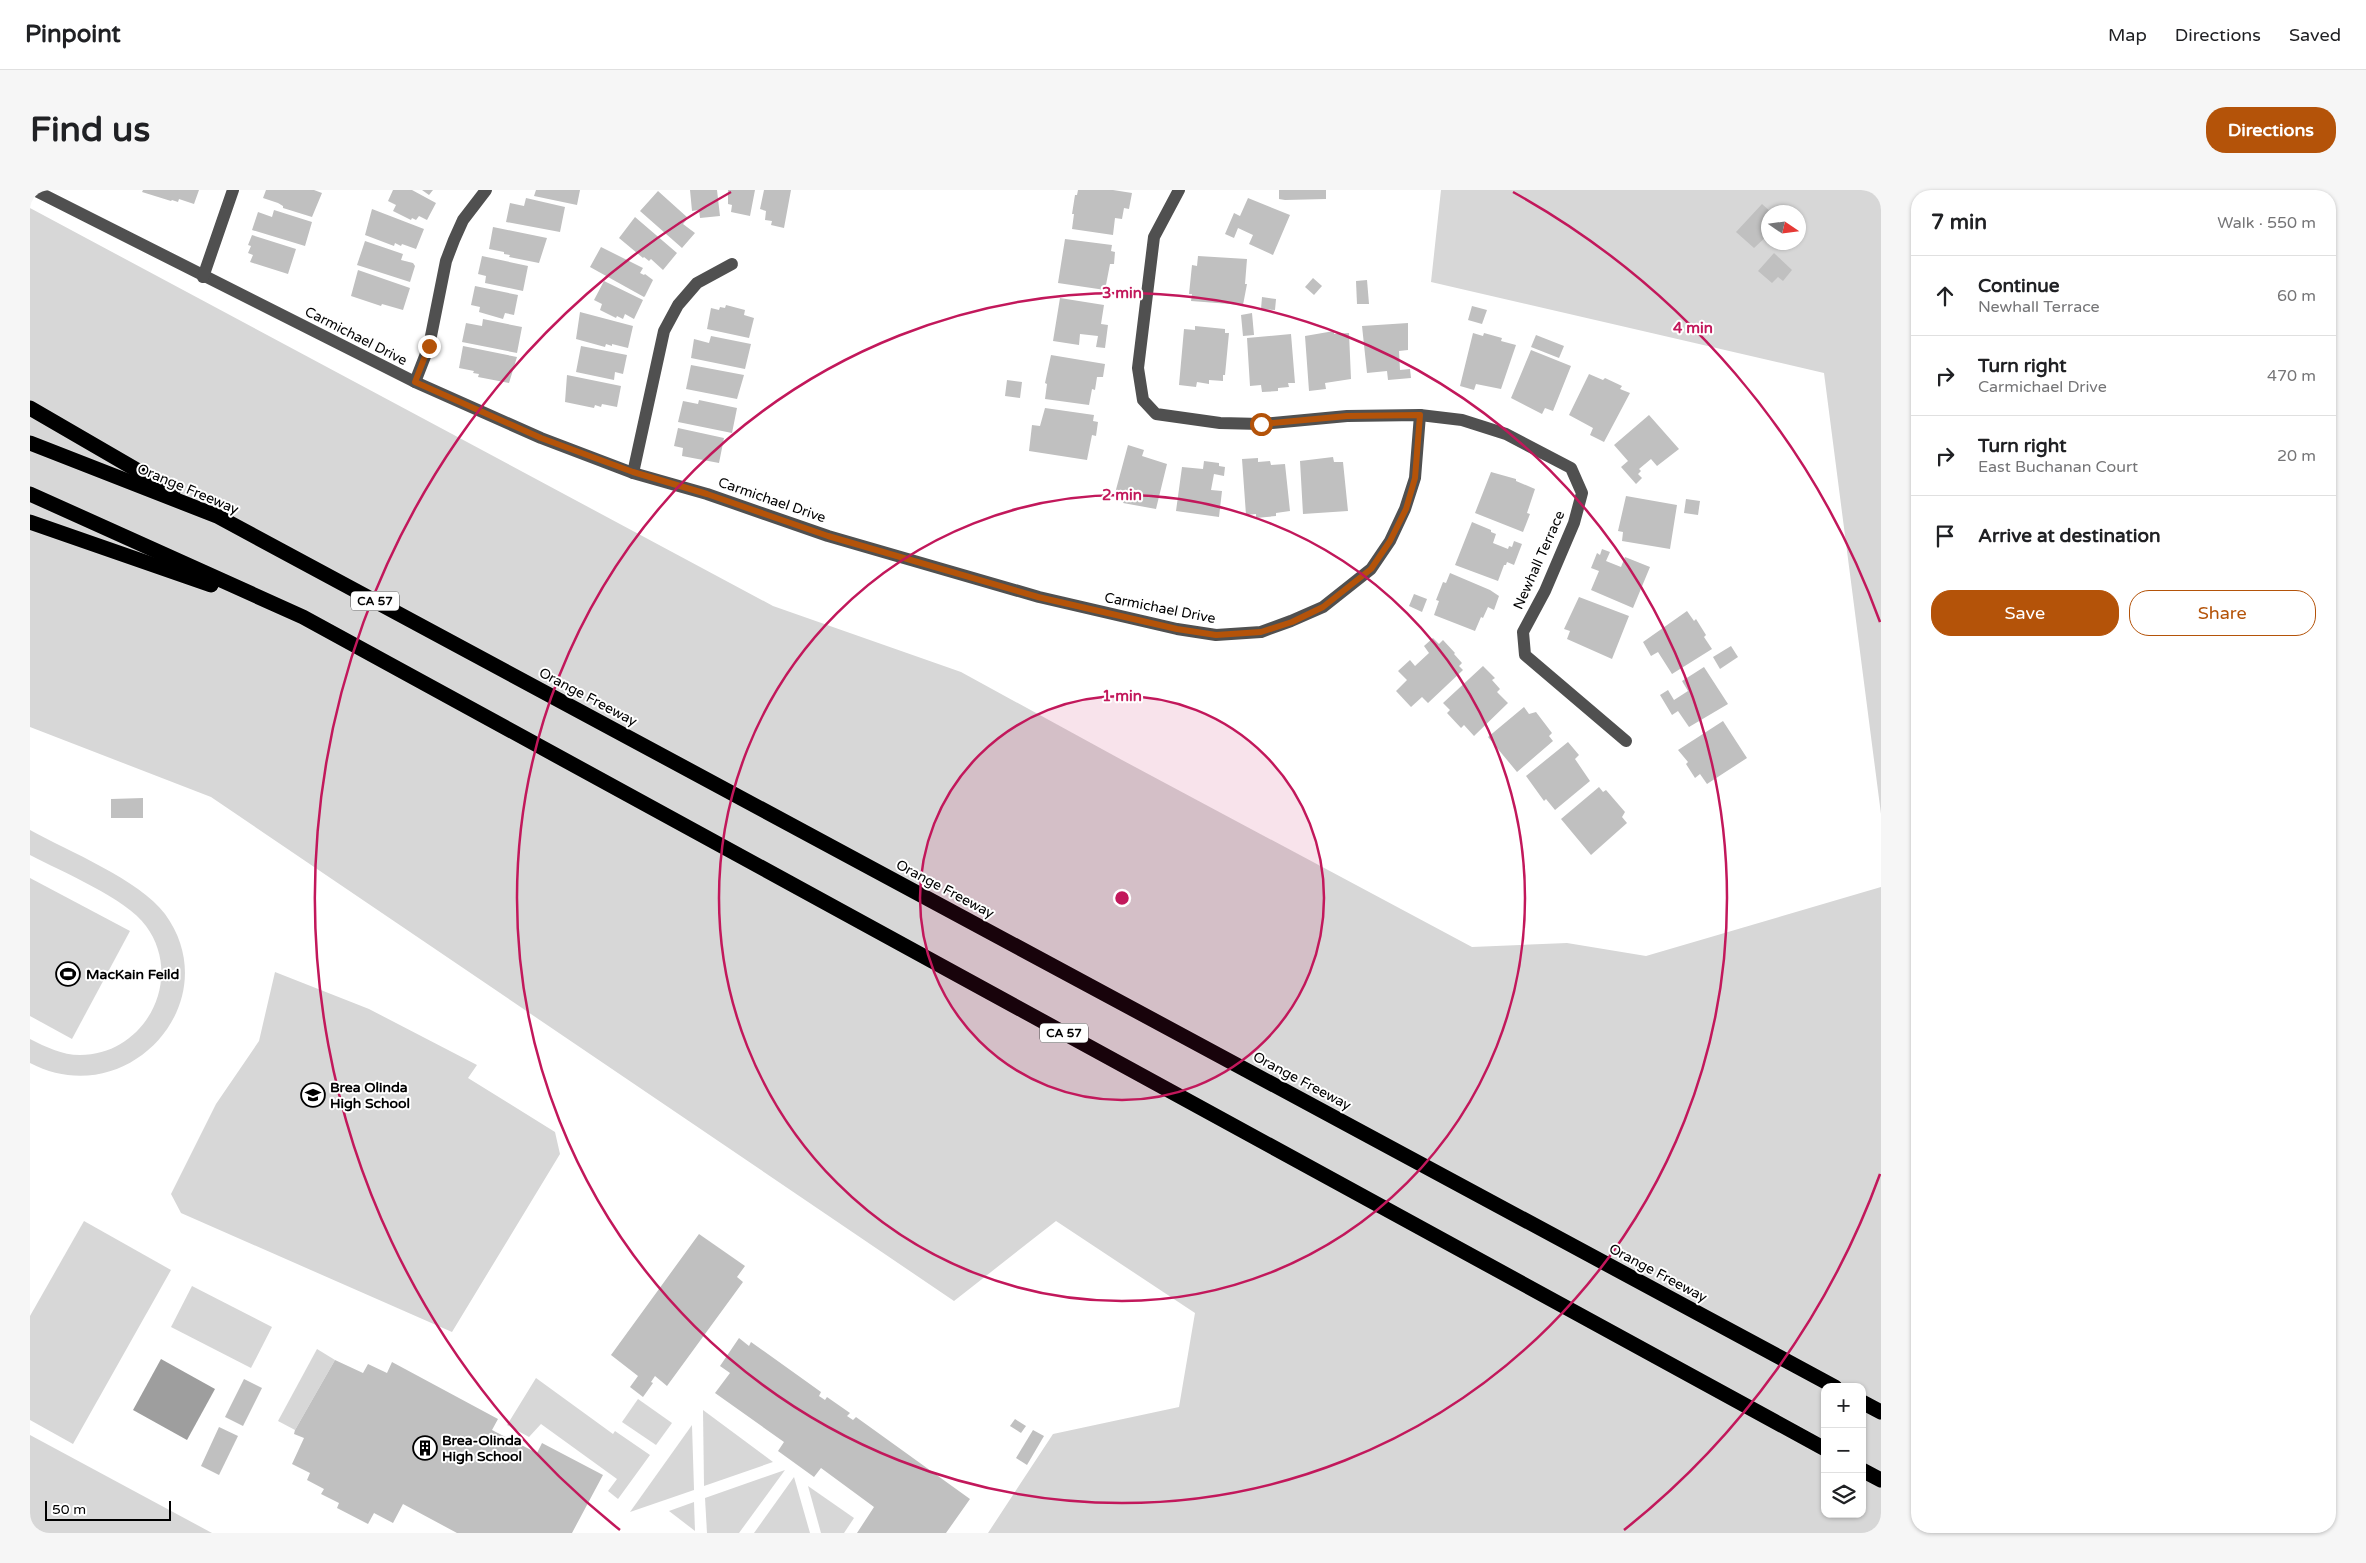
<!DOCTYPE html>
<meta charset="utf-8">
<style>
body{margin:0;font-family:"Varela Round",sans-serif;background:#f6f6f6;color:#202124}
.controls{position:absolute;right:15px;bottom:15px;display:grid;overflow:hidden;border-radius:10px;box-shadow:0 1px 4px #0004}
.controls button{width:45px;height:45px;display:grid;place-items:center;padding:0;border:0;border-bottom:1px solid #e0e0e0;background:#fff;color:#202124;font:25px sans-serif}
.compass{position:absolute;left:1731px;top:15px;width:45px;height:45px;border-radius:50%;background:#fff;box-shadow:0 1px 4px #0004;rotate:103deg}
.scale{position:absolute;left:15px;bottom:12px;width:126px;box-sizing:border-box;padding-left:5px;border:2px solid #000;border-top:0;font-size:14px;line-height:18px;white-space:nowrap;color:#000;-webkit-text-stroke:4px #fff;paint-order:stroke}
.stop{position:absolute;width:15px;height:15px;margin:-11px;border:4px solid #b45309;border-radius:50%;background:#fff}
.stop.end{background:#b45309;border-color:#fff;box-shadow:0 1px 5px #0008}
.list{margin:0;padding:0;list-style:none}
h2{display:flex;justify-content:space-between;align-items:center;height:65px;margin:0;padding:0 20px;font-size:21px}
h2 small{font-size:16px;font-weight:400;color:#757577}
.list li{display:grid;grid-template-columns:32px 1fr auto;gap:15px;align-items:center;box-sizing:border-box;height:80px;padding:0 20px;border-top:1px solid #e0e0e0}
.list b{display:block;font-size:19px;white-space:nowrap}
.list p{margin:0;font-size:16px;white-space:nowrap;color:#757577}
.list em{font-size:16px;font-style:normal;color:#757577}
.actions{display:flex;gap:10px;padding:15px 20px}
.actions a{flex:1;padding:11px 0;border:1px solid #b45309;border-radius:20px;text-align:center;font-size:18px;color:#b45309}
.actions .main{background:#b45309;color:#fff}
.icon{flex:none;width:28px;height:28px;fill:none;stroke:currentColor;stroke-width:2;stroke-linecap:round;stroke-linejoin:round}
.map{position:relative;flex:none;width:1851px;height:1343px;overflow:hidden;border-radius:20px}
header{display:flex;align-items:center;gap:30px;box-sizing:border-box;height:70px;padding:0 25px;background:#fff;border-bottom:1px solid #e0e0e0}
header strong{font-size:24px}
nav{display:flex;gap:28px;margin-inline-start:auto;font-size:18px}
.intro{display:flex;align-items:center;justify-content:space-between;box-sizing:border-box;height:120px;padding:0 30px}
h1{margin:0;font-size:35px}
.button{padding:12px 22px;border-radius:20px;background:#b45309;color:#fff;font-size:18px;font-weight:700}
main{display:flex;gap:30px;padding:0 30px}
aside{flex:1;background:#fff;border-radius:20px;box-shadow:0 1px 4px #0004}
.map>svg:first-child{display:block}
.green{fill:#d7d7d7;fill-rule:evenodd}
.water{fill:#9e9e9e}
.building{fill:#c0c0c0}
.lines{fill:none;stroke-linecap:round;stroke-linejoin:round}
.highway-casing{stroke:#dbdbdb;stroke-width:17}
.minor{stroke:#505050;stroke-width:12}
.highway{stroke:#000;stroke-width:15}
.route{stroke:#b45309;stroke-width:6}
.ring{fill:none;stroke:#c2185b;stroke-width:2.5}
.labels{text-anchor:middle;dominant-baseline:central;stroke-width:4;stroke-linejoin:round;paint-order:stroke}
.shield{fill:#fff;stroke:#4c4c4c;stroke-width:1}
.shield-label{font-size:12px;font-weight:bold;fill:#000}
.street-label{font-size:14px;fill:#000;stroke:#fff}
.poi-label{font-size:14px;font-weight:bold;fill:#000;stroke:#fff;text-anchor:start}
.centre{fill:#c2185b;stroke:#fff;stroke-width:2.5}
.ring-label{font-size:15px;text-anchor:middle;font-weight:bold;fill:#c2185b;stroke:#fff;stroke-width:4;stroke-linejoin:round;paint-order:stroke}
</style>
<header>
<strong>Pinpoint</strong>
<nav><a>Map</a><a>Directions</a><a>Saved</a></nav>
</header>
<div class="intro"><h1>Find us</h1><a class="button">Directions</a></div>
<main>
<div class="map">
<svg width="1851" height="1343" viewBox="0 0 1851 1343">
<rect width="100%" height="100%" fill="#fff"/>
<g class="green">
<path d="M1411,0H1851V624L1794,183L1401,92ZM1738,22H1768V52H1738Z"/>
<path d="M0,18L743,416L931,482L1092,570L1442,757L1537,753L1616,766L1851,697V1343H958L1023,1244L1149,1217L1165,1123L1026,1031L924,1111L181,607L0,537ZM1795,1197H1832V1324H1795Z"/>
<path d="M0,640C38,661 110,690 135,724C199,812 97,924 0,873V849C16,857 32,865 50,865C115,865 155,789 116,736C96,708 32,682 0,665Z"/>
<path d="M0,688L100,741L42,849L0,826Z"/>
<path d="M245,782L339,819L447,875L438,888L525,942L530,964L422,1142L151,1023L141,1004L186,914L229,851Z"/>
<path d="M54,1031L141,1080L43,1254L0,1230V1126Z"/>
<path d="M162,1096L242,1137L221,1178L141,1137Z"/>
<path d="M287,1159L305,1170L265,1240L248,1231Z"/>
<path d="M506,1188L583,1244L585,1241L620,1265L588,1309L578,1301L587,1289L511,1234L499,1247L477,1235Z"/>
<path d="M608,1209L642,1233L626,1255L592,1232Z"/>
<path d="M673,1220L743,1272L674,1296Z"/>
<path d="M662,1235L664,1300L600,1322Z"/>
<path d="M0,1245L182,1343H0Z"/>
<path d="M755,1280L709,1343H677L675,1308Z"/>
<path d="M764,1287L780,1343H724Z"/>
<path d="M778,1296L824,1328L814,1343H791Z"/>
<path d="M664,1312L665,1341L639,1321Z"/>
</g>
<path class="water" d="M131,1169L185,1199L157,1250L103,1220Z"/>
<g class="building">
<path d="M113,0H169L164,14L149,9L148,12L142,10L141,11L112,2Z"/>
<path d="M236,0H284L292,3L282,27L253,18V16L248,13L233,8Z"/>
<path d="M363,0H382L406,13L397,30L389,26L386,30L382,28L381,30L363,21L366,15L358,11Z"/>
<path d="M392,0H403L399,5Z"/>
<path d="M506,0H550L547,15L504,6Z"/>
<path d="M660,0H687L690,26L670,28L669,20L662,21Z"/>
<path d="M698,0H725L720,26L701,22L702,15L698,14Z"/>
<path d="M734,0H761L754,38L741,35L742,31L735,30L736,21L730,19Z"/>
<path d="M1048,0H1083L1102,3L1099,19L1094,18L1092,29L1085,28L1083,45L1042,39L1044,24H1042L1045,5H1047Z"/>
<path d="M1249,0H1296V9L1255,10L1249,9Z"/>
<path d="M628,1L658,28L653,34L665,43L652,58L610,21Z"/>
<path d="M496,8L535,17L530,42L476,32L480,13L494,16Z"/>
<path d="M1218,8L1260,25L1243,65L1219,54L1223,45L1208,38L1204,48L1195,44L1204,23L1210,26Z"/>
<path d="M1732,14L1741,22H1738V45L1724,58L1706,42Z"/>
<path d="M342,19L394,39L386,59L372,54L371,56L365,53L364,56L335,45Z"/>
<path d="M244,20L282,32L275,56L222,40L228,22L242,27Z"/>
<path d="M605,27L647,63L633,80L621,69L619,71L614,67L613,68L589,48Z"/>
<path d="M463,37L517,48L509,73L479,67L480,65L474,64V62L459,59Z"/>
<path d="M222,45L266,59L258,84L220,72L223,65L218,63L221,56L218,55Z"/>
<path d="M1035,49L1082,55L1081,61L1085,62L1084,74H1080L1075,100L1028,93Z"/>
<path d="M335,51L373,64L371,70L383,73L385,76L380,92L327,75Z"/>
<path d="M571,57L613,78L610,83L614,85L615,84L623,90L615,106L614,107L560,77Z"/>
<path d="M1744,63L1762,80L1753,91L1748,87L1742,93L1728,81Z"/>
<path d="M452,66L498,76L493,101L455,93L456,86L448,84Z"/>
<path d="M1168,66L1217,69L1215,94H1217L1213,115L1161,111L1162,104H1159L1162,75L1167,76Z"/>
<path d="M328,80L380,98L373,120L352,114L351,116L321,106Z"/>
<path d="M1283,88L1292,96L1284,105L1275,97Z"/>
<path d="M1337,90L1339,114H1327L1326,91Z"/>
<path d="M574,91L613,110L604,129L595,124L593,129L587,126L586,128L570,120L572,114L564,110Z"/>
<path d="M445,96L488,105L484,125L475,123L473,129L449,122L450,117L441,115Z"/>
<path d="M1232,107L1246,109L1245,120L1231,119Z"/>
<path d="M1030,108L1074,115L1071,134L1078,135L1075,158L1066,157L1068,146L1050,144L1049,155L1023,151Z"/>
<path d="M696,115L715,120L714,125L724,128L719,148L677,139L681,118L689,120L690,117L695,118Z"/>
<path d="M1442,116L1457,120L1452,134L1438,130Z"/>
<path d="M550,122L603,136L598,158L582,154V156L576,154L575,157L546,149Z"/>
<path d="M1222,123L1224,145L1213,146L1211,125Z"/>
<path d="M453,129L492,137L487,163L432,152L436,133L452,136Z"/>
<path d="M1378,133V160L1369,161L1370,180L1380,179L1381,188L1358,190L1357,181L1337,183L1332,136Z"/>
<path d="M1165,136L1195,139V143H1199L1195,185H1193V191L1179,190V194L1167,192L1166,197L1149,195L1154,139L1165,140Z"/>
<path d="M1304,141V144L1319,143L1321,189L1295,193L1296,199L1279,201L1275,146Z"/>
<path d="M1443,143L1453,146L1454,143L1472,148L1471,151L1486,155L1471,199L1446,194L1444,200L1430,196Z"/>
<path d="M1261,144L1265,193H1258L1259,197L1248,198V201L1232,202L1231,195L1220,196L1217,148Z"/>
<path d="M1506,145L1534,156L1529,168L1501,157Z"/>
<path d="M681,146L721,154L715,179L661,168L664,149L679,153Z"/>
<path d="M433,156L487,167L479,193L448,187L449,184L443,183L444,181L429,178Z"/>
<path d="M551,156L597,165L593,184L585,182L584,190L546,182Z"/>
<path d="M1501,160L1541,176L1523,221L1515,218L1512,224L1481,208Z"/>
<path d="M1021,165L1075,174L1073,187H1067L1065,200L1062,199L1059,215L1015,209L1017,194L1015,193Z"/>
<path d="M661,175L714,185L707,209L656,199Z"/>
<path d="M1559,184L1573,190L1575,188L1592,196L1590,199L1600,203L1574,252L1560,245L1563,238L1539,225Z"/>
<path d="M537,185L591,196L587,217L572,214L571,217L565,215L564,218L535,212Z"/>
<path d="M977,190L992,192L990,208L975,206Z"/>
<path d="M669,210L707,218L702,243L648,232L653,211L668,214Z"/>
<path d="M1015,218L1064,225L1063,231L1068,232L1066,246L1062,245L1057,270L999,261L1002,235L1010,236Z"/>
<path d="M1619,225L1649,259L1627,276L1621,269L1609,279L1611,281L1608,284L1612,288L1606,294L1591,277L1598,271L1584,255Z"/>
<path d="M648,238L694,248L689,273L652,266L653,258L644,256Z"/>
<path d="M1098,255L1114,260L1112,266L1137,274L1126,319L1093,313L1094,310L1084,307Z"/>
<path d="M1303,267L1304,272H1313L1318,321L1273,324L1270,271Z"/>
<path d="M1228,268V272L1240,271L1241,275L1255,274L1260,321L1246,323V326L1226,328V324L1216,325L1212,269Z"/>
<path d="M1174,271L1189,273V276L1195,277L1194,286L1184,284L1181,300L1192,301L1189,327L1146,321L1152,277L1173,279Z"/>
<path d="M1461,282L1486,289V291L1505,299L1497,323L1500,324L1493,342L1445,323Z"/>
<path d="M1596,306L1647,315L1640,359L1592,351L1593,342L1588,341Z"/>
<path d="M1656,309L1670,311L1668,325L1654,323Z"/>
<path d="M1442,332L1461,340V342L1466,344L1463,353L1478,359L1479,356L1482,357L1484,351L1492,354L1484,375L1477,372L1476,375H1474L1468,391L1425,375Z"/>
<path d="M1572,359L1580,362L1576,371L1591,377L1595,367L1620,377L1603,418L1561,400L1569,381L1561,378L1567,363L1570,365Z"/>
<path d="M1420,383L1460,400L1469,406L1464,420L1458,417L1453,428L1451,427L1445,441L1404,425L1409,411L1406,410L1413,392L1416,393Z"/>
<path d="M1384,404L1397,409L1392,422L1379,416Z"/>
<path d="M1549,407L1599,426L1582,469L1537,449L1540,441L1534,439Z"/>
<path d="M1657,421L1664,431L1666,429L1676,445L1674,447L1682,459L1642,484L1628,462L1621,466L1613,452Z"/>
<path d="M1403,448L1409,454L1413,450L1425,463L1424,464L1432,473L1429,476L1433,480L1398,513L1392,507L1381,517L1366,501L1377,490L1368,481L1380,470L1385,476L1399,463L1394,456Z"/>
<path d="M1701,456L1708,467L1690,479L1683,467Z"/>
<path d="M1453,476L1465,488L1462,490L1470,499L1467,502L1478,513L1444,546L1434,535L1431,538L1417,523L1420,520L1413,513Z"/>
<path d="M1674,477L1698,514L1659,537L1648,521L1642,525L1630,505L1638,500L1644,510L1658,501L1652,491Z"/>
<path d="M1494,517L1499,524L1506,522L1522,543L1519,546L1523,551L1487,582L1458,547Z"/>
<path d="M1693,531L1717,568L1677,594L1670,584L1665,588L1656,574L1658,572L1648,560Z"/>
<path d="M1538,552L1549,565L1545,569L1560,591L1525,620L1516,609L1514,611L1496,586Z"/>
<path d="M1569,597L1573,602L1576,600L1595,622L1592,627L1597,633L1561,665L1531,629Z"/>
<path d="M113,608V628H81V609Z"/>
<path d="M669,1044L715,1076L707,1087L713,1092L637,1196L625,1186L621,1192L623,1193L613,1207L600,1197L608,1186L581,1165Z"/>
<path d="M709,1148L719,1156L721,1152L791,1202L789,1206L795,1210L797,1207L820,1223L817,1226L823,1230L826,1227L940,1309L916,1343H827L844,1317L791,1278L784,1287L748,1261L754,1252L685,1203L700,1183L690,1176Z"/>
<path d="M305,1170L333,1183L338,1174L357,1183L362,1172L468,1229L462,1240L507,1263L512,1253L573,1285L542,1343H427L373,1314L363,1333L344,1323L338,1334L307,1318L309,1313L291,1304L294,1299L277,1290L280,1283L262,1274L274,1248L264,1244L265,1240Z"/>
<path d="M214,1189L232,1198L213,1236L195,1227Z"/>
<path d="M985,1229L996,1236L991,1243L980,1236Z"/>
<path d="M189,1237L208,1246L189,1285L171,1276Z"/>
<path d="M1003,1240L1014,1246L997,1275L986,1268Z"/>
</g>
<g class="lines">
<g class="highway-casing">
<g id="highway">
<path d="M0,218L143,301"/>
<path d="M0,253L187,326L1805,1197"/>
<path d="M0,304L273,427L1795,1259"/>
<path d="M0,332L181,395"/>
<path d="M1832,1212L1851,1222"/>
<path d="M1832,1280L1851,1290"/>
</g>
</g>
<g class="minor">
<path d="M4,0L385,192L511,248L603,283L677,304L798,346L1009,407L1147,439L1186,445L1231,442L1261,431L1293,417L1341,379L1360,351L1375,319L1385,288L1390,225"/>
<path d="M1149,0L1124,47L1108,178L1113,210L1126,224L1190,233L1231,234L1317,226L1390,225L1432,230L1476,244L1541,278L1552,303L1544,333L1515,401L1493,442L1495,465L1596,551"/>
<path d="M173,87L203,0"/>
<path d="M385,192L399,156L416,71L424,50L433,30L456,0"/>
<path d="M603,283L634,141L648,115L667,93L702,74"/>
</g>
<use href="#highway" class="highway"/>
</g>
<g class="lines">
<path class="route" d="M399,156L385,192L511,248L603,282L677,304L798,346L1008,407L1147,439L1186,445L1231,442L1262,432L1293,417L1341,379L1360,351L1376,319L1385,288L1390,225L1317,226L1231,234"/>
</g>
<circle cx="1092" cy="708" r="202" fill="#c2185b" fill-opacity=".12"/>
<g class="ring">
<circle cx="1092" cy="708" r="202"/>
<circle cx="1092" cy="708" r="403"/>
<circle cx="1092" cy="708" r="605"/>
<path d="M1850 984A807 807 0 0 1 1594 1340M590 1340A807 807 0 0 1 701 2M1483 2A807 807 0 0 1 1850 432"/>
</g>
<defs>
<g id="stadium-ring" transform="scale(1.25)"><circle r="9.5" fill="#fff" stroke="#000" stroke-width="1.5"/><path d="M0-5a6.5 5 0 1 0 0 10a6.5 5 0 1 0 0-10ZM-3.5-1.8h7v3.6h-7Z" fill="#000"/></g>
<g id="school-ring" transform="scale(1.25)"><circle r="9.5" fill="#fff" stroke="#000" stroke-width="1.5"/><path d="M0-5L7-2L0 1L-7-2ZM-4 1L0 2.5L4 1V4Q0 6-4 4Z" fill="#000"/></g>
<g id="building-ring" transform="scale(1.25)"><circle r="9.5" fill="#fff" stroke="#000" stroke-width="1.5"/><path d="M-4-6H4V6H1V3H-1V6H-4ZM-2.5-4.3h1.7v1.8h-1.7ZM.8-4.3h1.7v1.8H.8ZM-2.5-1h1.7V.8h-1.7ZM.8-1h1.7V.8H.8Z" fill="#000"/></g>
</defs>
<g fill-rule="evenodd">
<use href="#stadium-ring" x="38" y="784"/>
<use href="#school-ring" x="283" y="905"/>
<use href="#building-ring" x="395" y="1258"/>
</g>
<g class="labels">
<g class="shield">
<rect x="321" y="401.5" width="48" height="19" rx="4"/>
<rect x="1010" y="833.5" width="48" height="19" rx="4"/>
</g>
<g class="shield-label">
<text x="345" y="411">CA 57</text>
<text x="1034" y="843">CA 57</text>
</g>
<g class="street-label">
<text transform="translate(326 146) rotate(27)">Carmichael Drive</text>
<text transform="translate(158 299) rotate(23)">Orange Freeway</text>
<text transform="translate(742 310) rotate(19)">Carmichael Drive</text>
<text transform="translate(1509 370) rotate(-66)">Newhall Terrace</text>
<text transform="translate(1130 418) rotate(11)">Carmichael Drive</text>
<text transform="translate(558 507) rotate(28)">Orange Freeway</text>
<text transform="translate(915 699) rotate(28)">Orange Freeway</text>
<text transform="translate(1272 891) rotate(28)">Orange Freeway</text>
<text transform="translate(1628 1083) rotate(28)">Orange Freeway</text>
</g>
<g class="poi-label">
<text x="56" y="784">MacKain Feild</text>
<text x="300" y="897">Brea Olinda<tspan x="300" dy="16">High School</tspan></text>
<text x="412" y="1250">Brea-Olinda<tspan x="412" dy="16">High School</tspan></text>
</g>
</g>
<circle cx="1092" cy="708" r="8" class="centre"/>
<g class="ring-label">
<text x="1092" y="108">3 min</text>
<text x="1663" y="143">4 min</text>
<text x="1092" y="310">2 min</text>
<text x="1092" y="511">1 min</text>
</g>
</svg>
<div class="controls">
<button>+</button>
<button>−</button>
<button><svg class="icon" aria-label="layers" viewBox="0 0 24 24"><path d="M12 4l9 5-9 5-9-5zM3 14l9 5 9-5"/></svg></button>
</div>
<svg class="compass" viewBox="-18 -18 36 36"><path d="M0-13l5 13h-10z" fill="#e53935"/><path d="M0 13l5-13h-10z" fill="#757577"/></svg>
<div class="scale">50 m</div>
<div class="stop" style="left:1231px;top:234px"></div>
<div class="stop end" style="left:399px;top:156px"></div>
</div>
<aside>
<h2>7 min<small>Walk · 550 m</small></h2>
<ul class="list">
<li><svg class="icon" aria-label="ahead" viewBox="0 0 24 24"><path d="M12 20V5M6 11l6-6 6 6"/></svg><div><b>Continue</b><p>Newhall Terrace</p></div><em>60 m</em></li>
<li><svg class="icon" aria-label="right" viewBox="0 0 24 24"><path d="M7 20v-9h11M14 6l5 5-5 5"/></svg><div><b>Turn right</b><p>Carmichael Drive</p></div><em>470 m</em></li>
<li><svg class="icon" aria-label="right" viewBox="0 0 24 24"><path d="M7 20v-9h11M14 6l5 5-5 5"/></svg><div><b>Turn right</b><p>East Buchanan Court</p></div><em>20 m</em></li>
<li><svg class="icon" aria-label="arrive" viewBox="0 0 24 24"><path d="M6 21V4h12l-3 4 3 4H6"/></svg><div><b>Arrive at destination</b></div></li>
</ul>
<div class="actions"><a class="main">Save</a><a>Share</a></div>
</aside>
</main>
